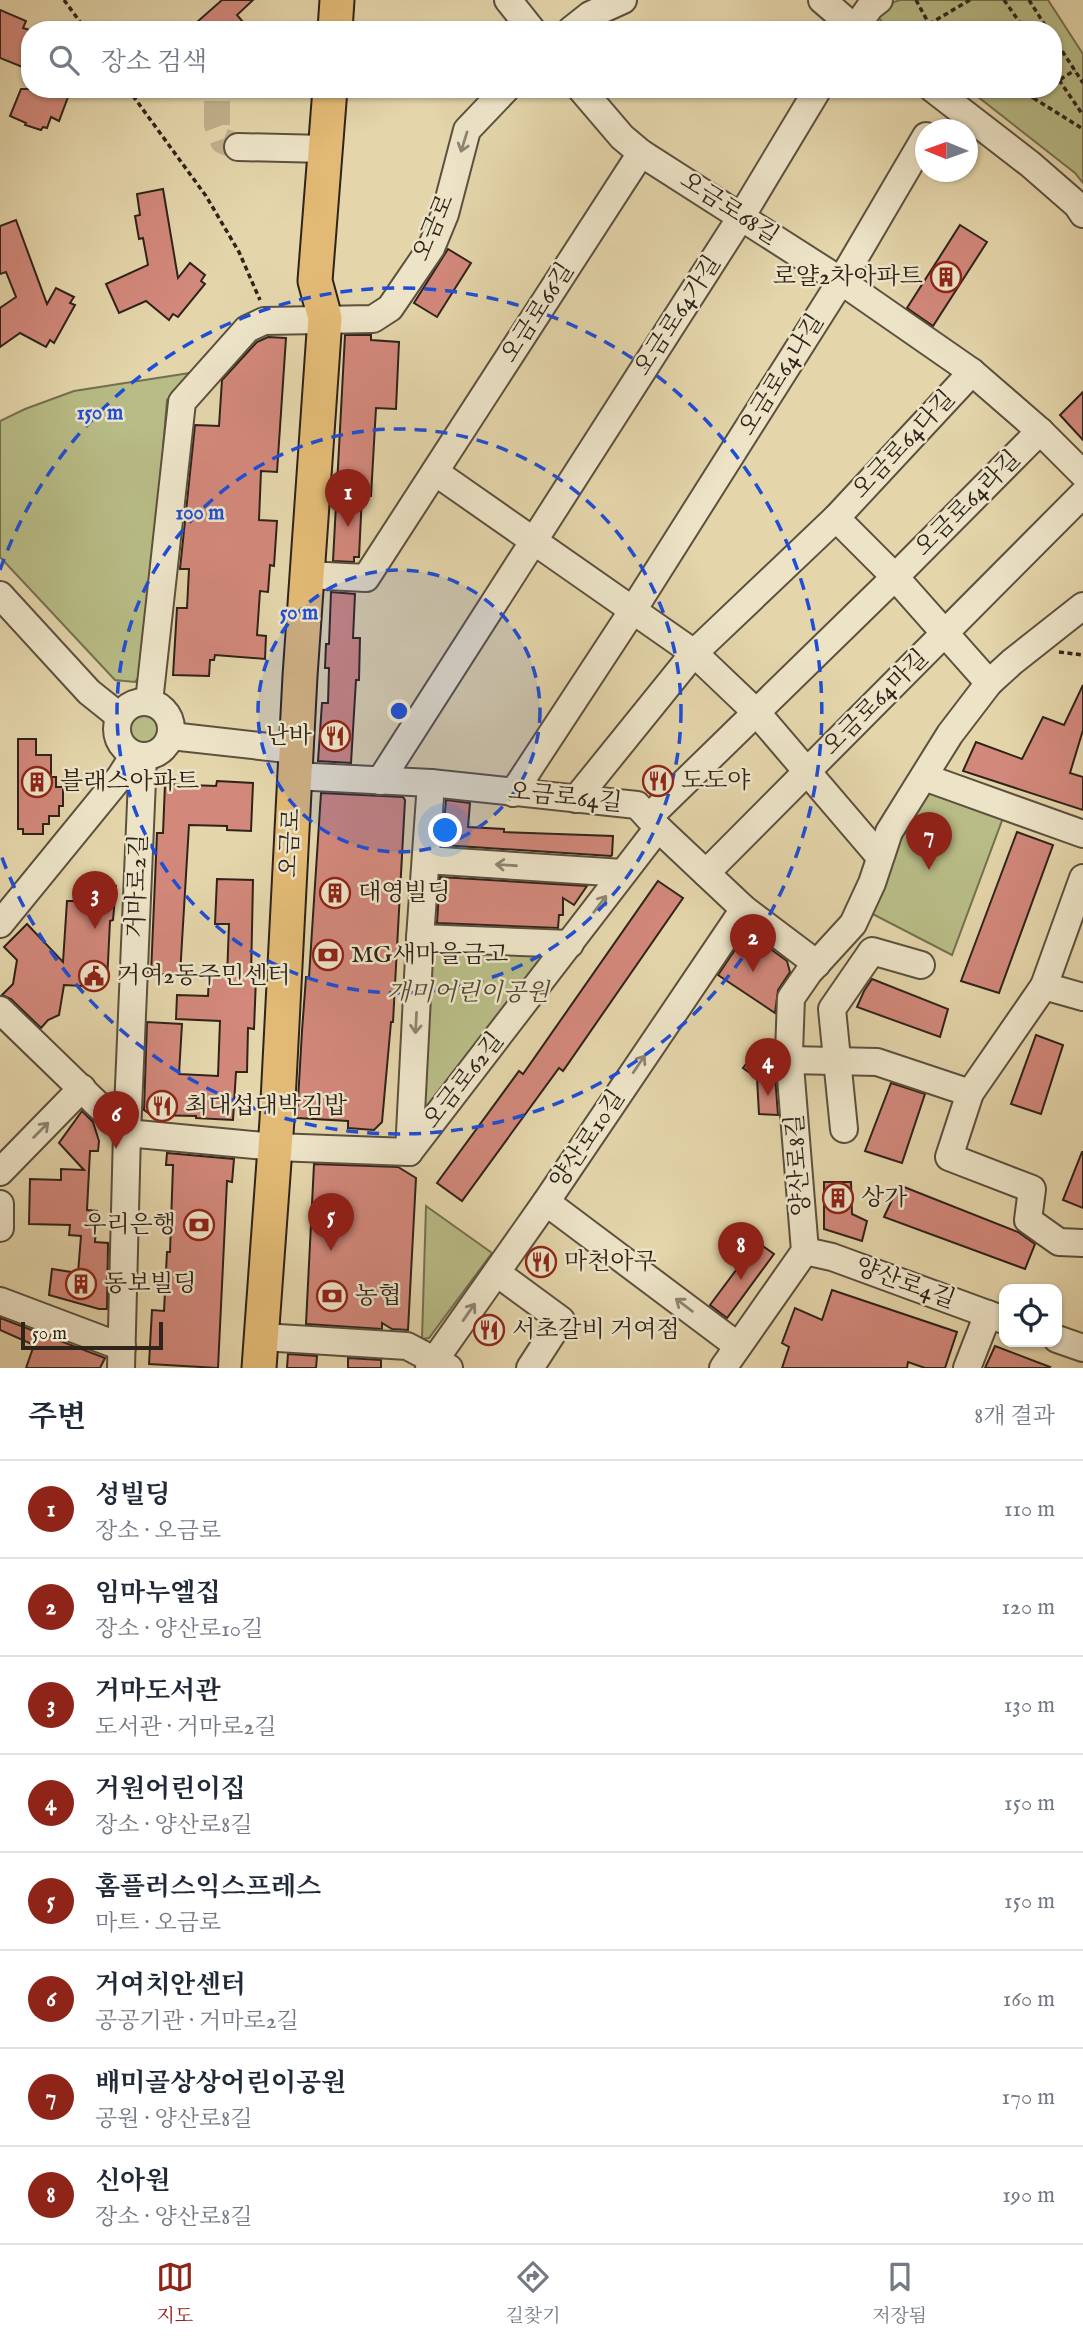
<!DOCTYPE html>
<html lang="ko">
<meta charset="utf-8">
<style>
body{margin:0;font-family:"IM FELL English","Noto Serif KR",serif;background:#f6f6f7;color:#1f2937}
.controls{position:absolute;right:21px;bottom:21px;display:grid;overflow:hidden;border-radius:14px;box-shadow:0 2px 5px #0004}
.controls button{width:63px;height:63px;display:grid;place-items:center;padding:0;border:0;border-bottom:2px solid #e0e1e3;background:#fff;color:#1f2937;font:35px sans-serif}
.compass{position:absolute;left:915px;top:119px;width:63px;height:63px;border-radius:50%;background:#fff;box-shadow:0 2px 5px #0004;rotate:271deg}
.scale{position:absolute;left:21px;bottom:18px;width:142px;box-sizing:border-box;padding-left:7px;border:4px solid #2f231a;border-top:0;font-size:19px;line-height:24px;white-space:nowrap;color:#2f231a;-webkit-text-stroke:5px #ede4c8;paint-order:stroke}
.you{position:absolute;left:446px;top:831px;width:24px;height:24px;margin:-18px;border:5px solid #fff;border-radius:50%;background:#1a73e8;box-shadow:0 0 0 10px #1a73e833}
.badge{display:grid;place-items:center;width:46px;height:46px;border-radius:50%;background:#8f2418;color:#fff;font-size:23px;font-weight:700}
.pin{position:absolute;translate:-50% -58px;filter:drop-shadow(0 2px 4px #0008)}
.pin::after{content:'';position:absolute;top:37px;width:24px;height:21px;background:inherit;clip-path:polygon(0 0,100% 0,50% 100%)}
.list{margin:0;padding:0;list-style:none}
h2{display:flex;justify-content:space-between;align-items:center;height:91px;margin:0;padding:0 28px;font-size:30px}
h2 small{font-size:23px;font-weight:400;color:#747a83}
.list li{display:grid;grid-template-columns:46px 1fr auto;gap:21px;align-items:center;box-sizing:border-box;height:98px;padding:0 28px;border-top:2px solid #e0e1e3}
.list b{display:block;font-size:26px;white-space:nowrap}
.list p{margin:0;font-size:23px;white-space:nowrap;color:#747a83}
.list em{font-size:23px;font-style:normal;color:#747a83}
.icon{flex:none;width:38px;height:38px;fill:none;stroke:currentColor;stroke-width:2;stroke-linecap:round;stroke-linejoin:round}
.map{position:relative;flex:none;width:1083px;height:1368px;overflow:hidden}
.search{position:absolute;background:#fff;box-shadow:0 2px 5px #0004;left:21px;right:21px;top:21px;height:77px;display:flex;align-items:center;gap:18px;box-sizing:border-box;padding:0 24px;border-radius:28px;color:#747a83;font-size:26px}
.sheet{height:875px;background:#fff}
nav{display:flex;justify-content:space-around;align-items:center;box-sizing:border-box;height:98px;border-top:2px solid #e0e1e3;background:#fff;font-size:19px;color:#747a83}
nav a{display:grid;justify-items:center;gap:4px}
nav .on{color:#8f2418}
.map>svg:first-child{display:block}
.green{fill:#b8bc86;stroke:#747050;stroke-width:2}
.building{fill:#d2887b;stroke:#2f231a;stroke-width:2}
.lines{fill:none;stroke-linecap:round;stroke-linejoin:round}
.minor-tunnel{stroke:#c0b18d;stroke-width:26;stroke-dasharray:26 13;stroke-linecap:butt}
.minor-casing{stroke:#5c503e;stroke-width:30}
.major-casing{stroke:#2f231a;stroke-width:37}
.path{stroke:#2f231a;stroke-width:3.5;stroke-dasharray:5 3.5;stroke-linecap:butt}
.minor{stroke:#ede4c8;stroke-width:26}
.major{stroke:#e2ba75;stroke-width:33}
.oneway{stroke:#8e8471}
.ring{fill:none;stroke:#1d4ed8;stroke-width:3.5;stroke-dasharray:12 9}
.labels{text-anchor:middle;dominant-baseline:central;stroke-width:5;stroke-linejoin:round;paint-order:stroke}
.street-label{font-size:24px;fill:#2f231a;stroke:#ede4c8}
.poi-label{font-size:24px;fill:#2f231a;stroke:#ede4c8;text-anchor:start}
.park-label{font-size:24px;font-style:italic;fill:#514935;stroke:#ede4c8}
.centre{fill:#1d4ed8;stroke:#ede4c8;stroke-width:3.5}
.ring-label{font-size:21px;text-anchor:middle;font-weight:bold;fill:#1d4ed8;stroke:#ede4c8;stroke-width:5;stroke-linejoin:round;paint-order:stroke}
</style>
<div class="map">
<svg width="1083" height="1368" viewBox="0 0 1083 1368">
<rect width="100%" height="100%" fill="#e4d5aa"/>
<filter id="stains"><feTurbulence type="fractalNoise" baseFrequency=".00286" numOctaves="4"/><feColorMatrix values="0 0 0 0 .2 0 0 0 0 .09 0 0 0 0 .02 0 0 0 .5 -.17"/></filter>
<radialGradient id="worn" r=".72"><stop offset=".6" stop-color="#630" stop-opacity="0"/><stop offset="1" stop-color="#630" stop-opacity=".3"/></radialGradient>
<g class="green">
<path d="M900,0H1048L1083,54V183L1075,173L968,89H1053V30H893L878,18L894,2Z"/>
<path d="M196,372L167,400L145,670L135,682L115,680L0,557V421L25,409L74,391Z"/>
<circle cx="144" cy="729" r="23"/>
<path d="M924,777L1007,807L952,955L861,908Z"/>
<path d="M420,938L570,944L409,1152Z"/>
<path d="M426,1206L492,1253L429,1338L422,1339Z"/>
</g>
<g class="building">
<path d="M222,0H253L237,15L250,30H188Z"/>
<path d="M0,10L26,21L23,28L30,30V70L0,58Z"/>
<path d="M21,89H71L59,121L51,117L47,128L43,127L41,130L25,125L26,123L10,116Z"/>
<path d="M163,189L178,278L190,263L205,275L201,281L205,284L178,317L173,314L169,320L146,301L119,313L106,284L148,265L143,238L139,239L135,216L140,215L137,194Z"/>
<path d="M16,220L47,304L56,288L74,297L70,303L75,305L54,343L50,340L46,347L20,333L0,347V308L16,297L6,272L0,274V226Z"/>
<path d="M960,225L987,242L933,326L907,308Z"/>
<path d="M448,249L471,263L437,317L414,303Z"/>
<path d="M345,335H371V340L399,342L396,409L376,408L371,496L362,495L359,557H354V562L333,561Z"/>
<path d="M268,337L286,338L277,472L261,471L259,520L277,521L274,566L270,565L268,592L260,591L257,635L266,636L265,659L215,655L214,660H210L209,676L173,675L177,608H187L189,569H180L195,425L219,426L222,380L257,342Z"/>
<path d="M1083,392V440L1060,415Z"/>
<path d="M331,592L355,594L353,638H360L359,680H356L351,763L318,761L322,703H328L329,668H325L326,644H329Z"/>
<path d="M1083,685V730L1070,773L1083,777V810L963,771L976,742L1022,759L1043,717L1064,725Z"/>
<path d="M18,739H36V755H51V777H56V787H63V806H59V816H49V824H43V834H23V829H18Z"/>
<path d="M217,781L253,783L251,831L227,830V826L189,825L180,975L151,974L157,833H163L165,784L216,786Z"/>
<path d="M321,793L403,797L405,800L393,1022H391L382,1122L374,1130L348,1128V1121L297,1118L302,1031L306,977H309Z"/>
<path d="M446,800L470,803L468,827L504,829V832L613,836L612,855L611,856L442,845Z"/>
<path d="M1017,832L1053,845L999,993L961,981Z"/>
<path d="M440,877L587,886L574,905L563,898V915H559L558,928L437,923Z"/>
<path d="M217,879L253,880L251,978H256L254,1029L248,1028L247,1072H236L233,1120L196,1118V1116L151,1115L144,1110L147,1022L182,1024L179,1074L218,1076L220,1021L176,1019L177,995L208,996L209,976L227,977L229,924H215Z"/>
<path d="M658,881L683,898L563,1071L559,1068L462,1201L437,1183L519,1071L523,1074Z"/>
<path d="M81,884L116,886L113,920L110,921L107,982H100V987L64,985L59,1015L48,1020L41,1028L11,999L2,995L13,984L17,960L4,947L27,924L63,962L67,901H74L75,895H81Z"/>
<path d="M747,932L787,961L790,972L778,990L775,1013L718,975Z"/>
<path d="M872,979L948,1009L940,1037L857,1007L864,991Z"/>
<path d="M1036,1035L1063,1045L1041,1114L1011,1104Z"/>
<path d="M757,1050L774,1063L778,1115L759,1114L757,1078L743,1068Z"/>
<path d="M891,1083L925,1094L902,1163L865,1151Z"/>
<path d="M82,1111L93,1122L99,1141L98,1151H90L87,1210L97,1211L95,1242L108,1243L107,1309H99L49,1295L52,1269L78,1273L81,1236L69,1235L70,1225L29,1224L30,1179L61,1180V1169L84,1170L59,1143Z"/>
<path d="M1082,1152H1083V1208L1063,1200Z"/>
<path d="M167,1153L234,1159L232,1182L227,1181L218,1368L149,1364L152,1310L164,1311L167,1252H170L173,1165H166Z"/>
<path d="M314,1164L398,1167L416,1178L408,1330L392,1329L382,1323V1329L306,1324Z"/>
<path d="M824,1182H851L852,1214L867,1221L862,1241L824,1229Z"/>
<path d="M899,1185L1018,1232L1035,1244L1025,1269L884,1217Z"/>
<path d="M757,1242L774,1254L727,1318L710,1305Z"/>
<path d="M832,1290L957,1332L945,1368H925L908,1362L907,1368H782L789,1347L782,1343L795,1308L822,1320Z"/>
<path d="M0,1318L105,1358L100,1368H26L34,1345L0,1330Z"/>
<path d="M995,1346L1050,1367L1049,1368H985Z"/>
<path d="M288,1354L317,1356L316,1368H287Z"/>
<path d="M348,1358L381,1360V1368H348Z"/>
</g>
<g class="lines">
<path class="minor-tunnel" d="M217,101V125L223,141L238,147"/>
<g class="minor-casing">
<g id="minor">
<path d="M508,0L532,30"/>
<path d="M822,0L857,30"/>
<path d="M571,30L590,15L623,0"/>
<path d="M854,30L870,7L879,0"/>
<path d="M581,89L622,137L641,153L841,281L972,372L1040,431L1083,474"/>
<path d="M933,89L1030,164L1077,205L1083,214"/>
<path d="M238,147L325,149"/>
<path d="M435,472L694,653L757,713L880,857"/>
<path d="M836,518L895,577L989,683"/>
<path d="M307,575L366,578L641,153"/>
<path d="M0,595L89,692L119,716"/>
<circle cx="144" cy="729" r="27"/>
<path d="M149,702L182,402L247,329L264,321L373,319L390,308L431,248L445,214L467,130L506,89"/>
<path d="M171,736L296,750"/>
<path d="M294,776L431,783L637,805L658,828L744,909L817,964"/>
<path d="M924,777L1083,834"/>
<path d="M380,781L741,217L818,89"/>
<path d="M513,793L633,610L841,281L926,136"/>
<path d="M576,799L694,653L836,518L972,372"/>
<path d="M649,817L895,577L1040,431"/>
<path d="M426,860L623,873"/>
<path d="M706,873L1083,494"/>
<path d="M1083,878L1044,986L1083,997"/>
<path d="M0,924L120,777L134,755"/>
<path d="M420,938L570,944"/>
<path d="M0,1010L127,1133L275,1147L409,1152"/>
<path d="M790,1060L877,1062L970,1093L949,1157L1032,1189L1028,1220L1059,1242L1083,1243"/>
<path d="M970,1093L1044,986"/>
<path d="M844,1129L832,1009L872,951L921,965"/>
<path d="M409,1152L658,828"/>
<path d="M409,1152L420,938L431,783"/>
<path d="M0,1172L82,1088"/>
<path d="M546,1202L738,1346"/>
<path d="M0,1204V1228"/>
<path d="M805,1251L832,1257L1004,1320"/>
<path d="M497,1273L561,1320L530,1368"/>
<path d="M0,1301L122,1347"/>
<path d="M262,1337L407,1346L449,1368"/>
<path d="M1057,1339L1083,1348"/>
<path d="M121,1368L127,1133L143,756"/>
<path d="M429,1368L546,1202L744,909"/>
<path d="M723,1368L805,1251L789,1053L791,998L809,972L853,924L872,883L889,832L950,734L989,683L1012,662L1083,606"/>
<path d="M967,1368L988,1314"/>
</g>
</g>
<g class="major-casing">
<g id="major">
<path d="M335,30L337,0"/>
<path d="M259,1368L277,1120L300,676L325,318L315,281L330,89"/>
</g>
</g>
<g class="path">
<path d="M64,0L86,30"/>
<path d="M916,0L929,24L936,30"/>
<path d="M1004,0L1025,30"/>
<path d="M1029,0L1048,30"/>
<path d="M929,24L970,0"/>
<path d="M1053,37L1083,83"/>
<path d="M1059,80L1083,115"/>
<path d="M1053,84L1075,70"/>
<path d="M128,89L206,196L239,252L260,300"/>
<path d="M1019,89L1083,129"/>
<path d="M1031,98L1045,89"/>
<path d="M1059,652L1083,655"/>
</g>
<use href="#minor" class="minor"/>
<use href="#major" class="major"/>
</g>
<defs><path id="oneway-shaft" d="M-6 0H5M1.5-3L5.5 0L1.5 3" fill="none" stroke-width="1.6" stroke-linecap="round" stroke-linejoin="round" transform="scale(1.75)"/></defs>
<g class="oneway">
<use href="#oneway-shaft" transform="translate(464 142) rotate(107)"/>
<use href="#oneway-shaft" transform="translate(506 865) rotate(-176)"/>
<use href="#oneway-shaft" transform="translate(600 904) rotate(-53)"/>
<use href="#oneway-shaft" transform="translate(416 1023) rotate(93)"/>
<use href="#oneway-shaft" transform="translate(639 1064) rotate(-56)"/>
<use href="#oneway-shaft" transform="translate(41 1130) rotate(-45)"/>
<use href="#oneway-shaft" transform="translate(684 1305) rotate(-143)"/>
<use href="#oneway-shaft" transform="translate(469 1312) rotate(-55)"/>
</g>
<circle cx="399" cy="711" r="141" fill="#1d4ed8" fill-opacity=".12"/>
<g class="ring">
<circle cx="399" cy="711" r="141"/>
<circle cx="399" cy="711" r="282"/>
<path d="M0 570A423 423 0 1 1 0 852"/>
</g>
<defs>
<g id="building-ring" transform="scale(1.575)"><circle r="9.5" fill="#ede4c8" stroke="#8f2418" stroke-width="1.5"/><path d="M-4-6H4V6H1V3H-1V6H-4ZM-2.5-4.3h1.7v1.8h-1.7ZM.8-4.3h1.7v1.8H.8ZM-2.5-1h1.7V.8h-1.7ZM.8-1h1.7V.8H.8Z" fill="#8f2418"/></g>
<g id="restaurant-ring" transform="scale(1.575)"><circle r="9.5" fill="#ede4c8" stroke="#8f2418" stroke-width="1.5"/><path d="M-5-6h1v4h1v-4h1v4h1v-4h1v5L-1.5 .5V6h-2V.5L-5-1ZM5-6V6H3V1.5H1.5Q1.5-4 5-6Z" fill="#8f2418"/></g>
<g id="bank-ring" transform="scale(1.575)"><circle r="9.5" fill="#ede4c8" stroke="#8f2418" stroke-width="1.5"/><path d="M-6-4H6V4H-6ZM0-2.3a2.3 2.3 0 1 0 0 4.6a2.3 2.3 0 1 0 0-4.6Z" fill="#8f2418"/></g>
<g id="civic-ring" transform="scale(1.575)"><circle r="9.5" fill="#ede4c8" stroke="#8f2418" stroke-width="1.5"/><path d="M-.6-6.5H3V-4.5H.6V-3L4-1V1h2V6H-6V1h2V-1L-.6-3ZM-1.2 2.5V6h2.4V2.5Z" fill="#8f2418"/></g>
</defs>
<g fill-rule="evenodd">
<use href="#building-ring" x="946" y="277"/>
<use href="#restaurant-ring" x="335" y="736"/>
<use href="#restaurant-ring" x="658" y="781"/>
<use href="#building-ring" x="37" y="782"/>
<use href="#building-ring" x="335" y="893"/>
<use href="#bank-ring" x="328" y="955"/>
<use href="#civic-ring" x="94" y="976"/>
<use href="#restaurant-ring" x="162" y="1106"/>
<use href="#building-ring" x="838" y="1198"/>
<use href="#bank-ring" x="199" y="1225"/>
<use href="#restaurant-ring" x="541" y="1262"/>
<use href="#building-ring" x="81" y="1284"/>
<use href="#bank-ring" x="332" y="1296"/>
<use href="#restaurant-ring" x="489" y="1330"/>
</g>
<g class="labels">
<g class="street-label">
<text transform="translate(729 209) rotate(33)">오금로68길</text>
<text transform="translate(434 228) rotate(-67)">오금로</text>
<text transform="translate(538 313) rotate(-57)">오금로66길</text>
<text transform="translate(678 316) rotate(-57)">오금로64가길</text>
<text transform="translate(782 375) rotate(-58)">오금로64나길</text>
<text transform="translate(904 445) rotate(-47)">오금로64다길</text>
<text transform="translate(968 504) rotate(-45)">오금로64라길</text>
<text transform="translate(876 703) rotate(-45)">오금로64마길</text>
<text transform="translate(565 798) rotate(6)">오금로64길</text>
<text transform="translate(291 843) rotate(-87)">오금로</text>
<text transform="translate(138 886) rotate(-88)">거마로2길</text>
<text transform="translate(464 1081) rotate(-52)">오금로62길</text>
<text transform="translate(588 1140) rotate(-56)">양산로10길</text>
<text transform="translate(799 1165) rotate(-94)">양산로8길</text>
<text transform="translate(905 1284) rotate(20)">양산로4길</text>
</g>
<g class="poi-label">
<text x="923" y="277" text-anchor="end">로얄2차아파트</text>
<text x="312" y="736" text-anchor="end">난바</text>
<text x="681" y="781">도도야</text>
<text x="60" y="782">블래스아파트</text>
<text x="358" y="893">대영빌딩</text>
<text x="351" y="955">MG새마을금고</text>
<text x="117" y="976">거여2동주민센터</text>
<text x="185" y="1106">최대섭대박김밥</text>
<text x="861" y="1198">상가</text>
<text x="176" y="1225" text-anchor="end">우리은행</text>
<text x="564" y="1262">마천아구</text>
<text x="104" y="1284">동보빌딩</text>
<text x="355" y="1296">농협</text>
<text x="512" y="1330">서초갈비 거여점</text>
</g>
<g class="park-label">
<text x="468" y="993">개미어린이공원</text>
</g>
</g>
<circle cx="399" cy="711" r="10" class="centre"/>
<g class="ring-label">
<text x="100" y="419">150 m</text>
<text x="200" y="519">100 m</text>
<text x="299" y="619">50 m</text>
</g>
<rect width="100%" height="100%" filter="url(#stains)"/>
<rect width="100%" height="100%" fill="url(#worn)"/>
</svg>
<div class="controls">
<button><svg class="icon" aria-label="locate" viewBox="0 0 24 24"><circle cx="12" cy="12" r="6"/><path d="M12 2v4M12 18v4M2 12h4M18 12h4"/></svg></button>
</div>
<svg class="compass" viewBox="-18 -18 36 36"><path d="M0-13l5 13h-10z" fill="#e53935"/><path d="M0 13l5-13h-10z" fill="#747a83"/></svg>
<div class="scale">50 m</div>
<div class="you"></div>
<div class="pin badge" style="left:348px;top:527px">1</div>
<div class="pin badge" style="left:753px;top:972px">2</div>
<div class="pin badge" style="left:95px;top:929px">3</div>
<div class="pin badge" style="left:768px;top:1096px">4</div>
<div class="pin badge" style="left:331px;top:1251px">5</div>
<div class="pin badge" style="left:116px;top:1149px">6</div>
<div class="pin badge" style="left:929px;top:870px">7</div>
<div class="pin badge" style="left:741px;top:1280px">8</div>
<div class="search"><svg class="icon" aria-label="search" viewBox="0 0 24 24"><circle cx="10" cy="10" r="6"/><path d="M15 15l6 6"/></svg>장소 검색</div>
</div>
<section class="sheet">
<h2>주변<small>8개 결과</small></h2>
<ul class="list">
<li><span class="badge">1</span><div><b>성빌딩</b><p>장소 · 오금로</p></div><em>110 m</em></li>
<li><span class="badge">2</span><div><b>임마누엘집</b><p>장소 · 양산로10길</p></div><em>120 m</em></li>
<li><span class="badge">3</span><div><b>거마도서관</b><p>도서관 · 거마로2길</p></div><em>130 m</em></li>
<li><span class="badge">4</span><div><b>거원어린이집</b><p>장소 · 양산로8길</p></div><em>150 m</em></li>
<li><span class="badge">5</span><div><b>홈플러스익스프레스</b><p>마트 · 오금로</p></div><em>150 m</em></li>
<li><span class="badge">6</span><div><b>거여치안센터</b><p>공공기관 · 거마로2길</p></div><em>160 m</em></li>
<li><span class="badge">7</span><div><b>배미골상상어린이공원</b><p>공원 · 양산로8길</p></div><em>170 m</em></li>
<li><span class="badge">8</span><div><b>신아원</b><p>장소 · 양산로8길</p></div><em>190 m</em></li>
</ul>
</section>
<nav>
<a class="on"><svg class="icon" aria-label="map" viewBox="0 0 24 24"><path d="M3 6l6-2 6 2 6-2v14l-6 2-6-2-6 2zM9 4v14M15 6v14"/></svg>지도</a>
<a><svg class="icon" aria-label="directions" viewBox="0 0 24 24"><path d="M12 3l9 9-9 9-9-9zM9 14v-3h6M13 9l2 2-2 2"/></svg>길찾기</a>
<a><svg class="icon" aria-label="saved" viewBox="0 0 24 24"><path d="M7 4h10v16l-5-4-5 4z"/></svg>저장됨</a>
</nav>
